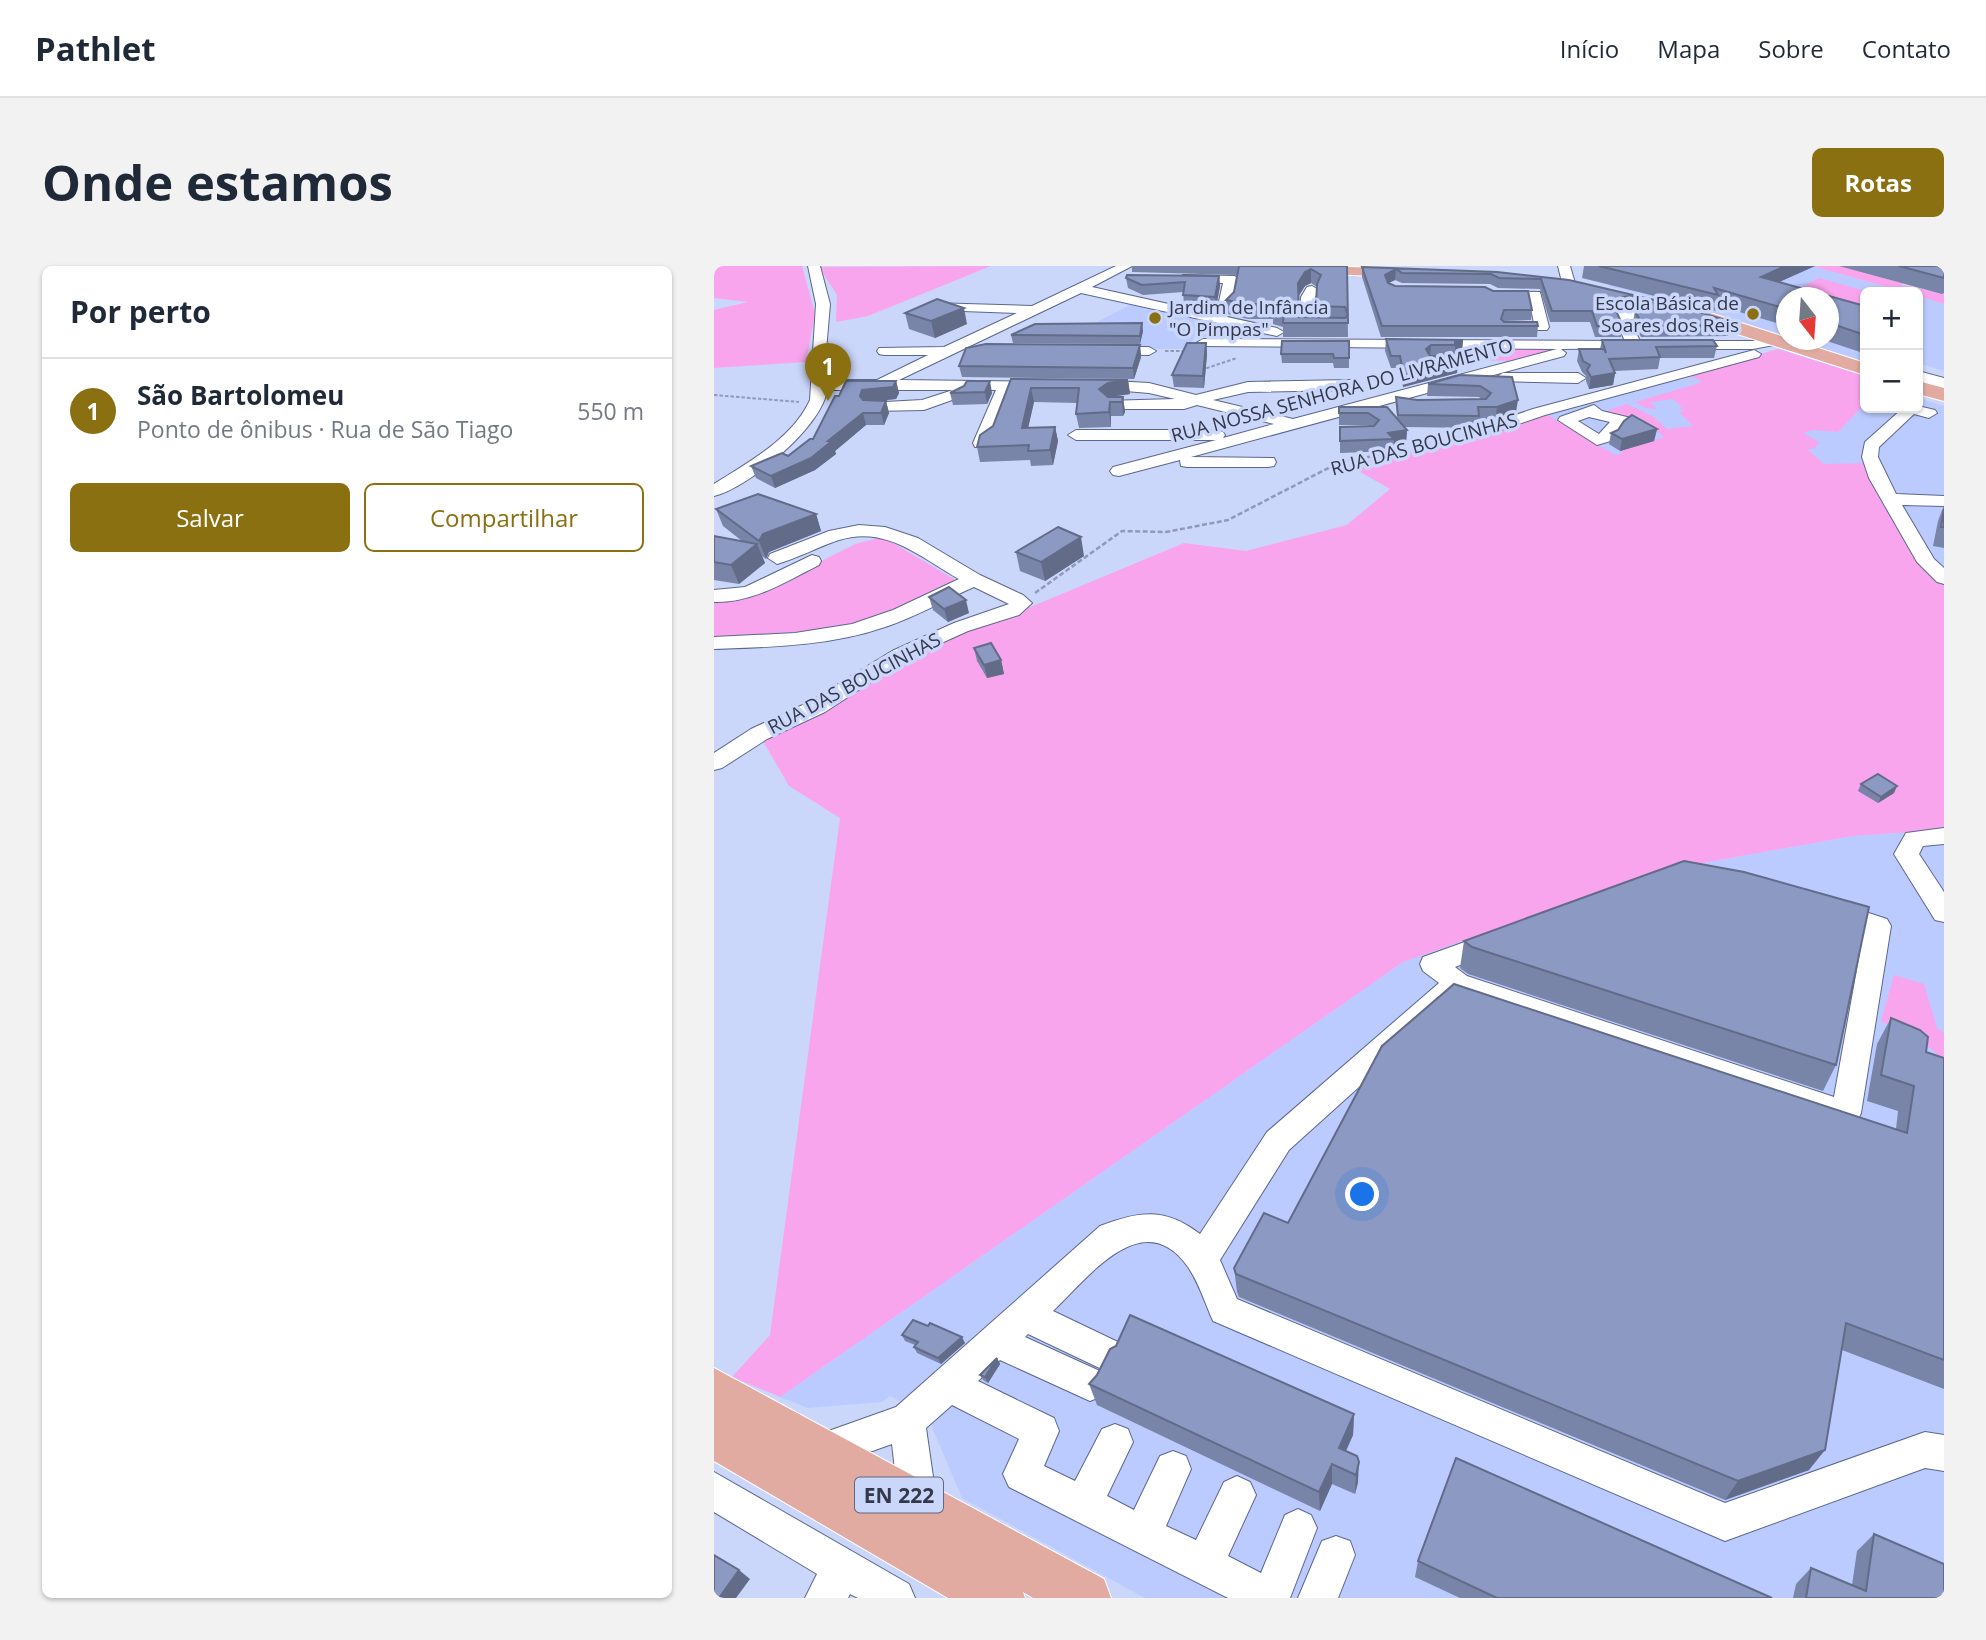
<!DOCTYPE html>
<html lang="pt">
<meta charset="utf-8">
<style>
body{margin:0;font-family:"Open Sans",sans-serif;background:#f2f2f3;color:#1f2937}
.controls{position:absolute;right:21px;top:21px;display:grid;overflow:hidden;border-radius:10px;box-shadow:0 2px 5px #0004}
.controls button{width:63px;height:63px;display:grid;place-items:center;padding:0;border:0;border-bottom:2px solid #e0e1e3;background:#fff;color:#1f2937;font:35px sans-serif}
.compass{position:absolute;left:1062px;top:21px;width:63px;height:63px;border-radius:50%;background:#fff;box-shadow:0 2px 5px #0004;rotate:163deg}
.you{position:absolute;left:649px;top:929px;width:24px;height:24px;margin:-18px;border:5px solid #fff;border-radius:50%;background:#1a73e8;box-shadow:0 0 0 10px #1a73e833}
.badge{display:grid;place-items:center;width:46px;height:46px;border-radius:50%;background:#8a7011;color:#fff;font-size:23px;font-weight:700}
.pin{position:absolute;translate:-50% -58px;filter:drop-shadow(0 2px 4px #0008)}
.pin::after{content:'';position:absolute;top:37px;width:24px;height:21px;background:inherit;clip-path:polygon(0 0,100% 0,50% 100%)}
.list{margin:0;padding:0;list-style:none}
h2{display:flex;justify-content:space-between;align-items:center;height:91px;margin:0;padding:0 28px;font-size:30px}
h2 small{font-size:23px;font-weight:400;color:#747a83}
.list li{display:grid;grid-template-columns:46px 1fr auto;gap:21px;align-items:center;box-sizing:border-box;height:105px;padding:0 28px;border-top:2px solid #e0e1e3}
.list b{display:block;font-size:26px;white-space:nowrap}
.list p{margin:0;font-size:23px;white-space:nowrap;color:#747a83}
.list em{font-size:23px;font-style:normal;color:#747a83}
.actions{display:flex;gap:14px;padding:21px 28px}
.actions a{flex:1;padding:16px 0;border:2px solid #8a7011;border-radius:10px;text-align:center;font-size:24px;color:#8a7011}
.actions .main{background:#8a7011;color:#fff}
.map{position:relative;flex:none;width:1230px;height:1332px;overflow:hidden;border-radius:10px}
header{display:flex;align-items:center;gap:42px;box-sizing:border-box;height:98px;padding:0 35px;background:#fff;border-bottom:2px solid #e0e1e3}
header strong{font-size:33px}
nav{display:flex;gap:38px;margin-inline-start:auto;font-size:24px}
.intro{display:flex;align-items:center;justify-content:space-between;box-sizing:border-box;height:168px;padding:0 42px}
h1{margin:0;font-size:49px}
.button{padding:18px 32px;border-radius:10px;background:#8a7011;color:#fff;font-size:24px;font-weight:700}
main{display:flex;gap:42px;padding:0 42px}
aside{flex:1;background:#fff;border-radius:10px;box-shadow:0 2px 5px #0004}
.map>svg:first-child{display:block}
.built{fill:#bbcbff}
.green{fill:#f8a5ee}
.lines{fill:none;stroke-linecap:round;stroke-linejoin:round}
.minor-casing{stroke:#5b678e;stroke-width:2}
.major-casing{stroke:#fff;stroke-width:2}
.path-far1{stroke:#909ab7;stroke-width:2;stroke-dasharray:3.5 2;stroke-linecap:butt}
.path{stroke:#909ab7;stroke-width:2.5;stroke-dasharray:5 2.5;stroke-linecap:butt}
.minor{fill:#fff;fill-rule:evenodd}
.major{fill:#e2aba1;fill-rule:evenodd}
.wall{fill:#7884a8;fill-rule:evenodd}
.shaded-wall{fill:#626b88}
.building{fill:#8c99c3;stroke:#626b88;stroke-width:2;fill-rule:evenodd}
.poi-dot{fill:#8a7011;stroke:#cbd6fb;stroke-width:2.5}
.labels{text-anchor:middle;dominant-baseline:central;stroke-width:7;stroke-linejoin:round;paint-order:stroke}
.far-poi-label{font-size:19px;fill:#33394a;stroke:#cbd6fb;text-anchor:end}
.far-street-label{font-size:19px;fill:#33394a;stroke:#cbd6fb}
.shield{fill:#cbd6fb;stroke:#61687f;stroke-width:2}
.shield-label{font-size:21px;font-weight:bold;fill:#33394a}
</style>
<header>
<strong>Pathlet</strong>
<nav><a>Início</a><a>Mapa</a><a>Sobre</a><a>Contato</a></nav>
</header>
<div class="intro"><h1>Onde estamos</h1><a class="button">Rotas</a></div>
<main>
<aside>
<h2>Por perto<small></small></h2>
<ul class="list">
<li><span class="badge">1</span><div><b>São Bartolomeu</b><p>Ponto de ônibus · Rua de São Tiago</p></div><em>550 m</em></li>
</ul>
<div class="actions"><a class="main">Salvar</a><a>Compartilhar</a></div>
</aside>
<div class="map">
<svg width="1230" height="1332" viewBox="0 0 1230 1332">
<rect width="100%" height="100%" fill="#cbd6fb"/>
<g class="built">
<path d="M932,0H1098L1191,26H1151V98L1082,74H1114V32H1072V70L984,42L894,20Z"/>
<path d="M1204,30L1230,38V105L1204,97Z"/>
<path d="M420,37L563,70L480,71L476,83H330Z"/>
<path d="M1064,83L1151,110V142H1204V132L1230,140V369L821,151L958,112L967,114L978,111V108Z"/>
<path d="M1230,564V1332H431L248,1232L217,1159L221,1152L176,1130L168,1136L94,1142L66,1131L689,696L950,604L1138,570Z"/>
</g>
<g class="green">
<path d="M0,0H88L101,48L92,96L0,102V44L34,36L0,32Z"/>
<path d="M277,0L154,50L122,56L123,29L105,1Z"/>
<path d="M1098,0H1127L1189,17L1187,19L1230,27V38L1204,30V26H1191Z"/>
<path d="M1105,12L1155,26H1151V50L1114,32L1075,29Z"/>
<path d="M722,80L834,83L836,85L794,95L743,94L742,88Z"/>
<path d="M1064,83L1151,110V138L1124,166L1100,164L1089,167L1105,176L1101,182L1094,184L1110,198L1153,197L1230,317V564L1138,570L950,604L689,696L66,1131L18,1111L56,1069L126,552L75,520L45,468L185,389L297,349L470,277L532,285L633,259L676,223L634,199L685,187L735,180L832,148L901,189L909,187L903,182L921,180L950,171L925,151L892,149L889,146L913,138L940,151L953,163L979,160L966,147L971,144L966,143L967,140L959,133L936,136L943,143L932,142L921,136L986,117L987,115L978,111V108Z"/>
<path d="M169,271L245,316L156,355L133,362L0,372V335L36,331L141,278Z"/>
<path d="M1180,709L1210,718L1223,762L1230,767V794L1209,776L1167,755Z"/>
</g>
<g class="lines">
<g class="minor-casing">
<g id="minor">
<path d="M94,0H106L116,38L112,85L114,114H163L214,89H170L165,88L163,85L165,82L230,81L303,47L222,44L217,43V37L318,40L402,0H418L378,21L563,62L570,66L563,70L367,27L185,114L334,116L337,119L334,122L298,124L273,181H261L259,177L282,124H253L252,129L210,144L159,145L153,143L151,140L153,137L208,134L239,124H113C109,160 34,222 0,230V218C35,196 79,172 96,134L102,38Z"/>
<path d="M844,0H856L861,17L859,20H849Z"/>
<path d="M469,9L521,10L523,13L518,40L511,44L504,40L509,17L464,16L462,13Z"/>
<path d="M598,20L605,24L601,31L599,57L624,58V64L592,65L585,61L587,31L593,21Z"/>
<path d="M780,25L826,26L835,61L833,64H789V58L820,57L815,33L775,32V26Z"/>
<path d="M906,44L927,45L934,49L927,53H915L928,79L926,82L847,83L852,87L850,90L477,191L560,192L562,196L560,200L554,201H473L467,200L466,194L405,210L399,209L396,205L399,201L502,174H362L354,169L362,164H503L509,166L511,169L509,172L560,158L483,139L470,143H397L389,138L391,135L461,133L435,127L376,122L373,119L376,116L381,114L435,117L482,129L534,116L637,114L645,119L637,124L534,126L499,134L579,153L843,83L484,80L482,77L489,73L911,75L899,48Z"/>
<path d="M1065,70L1072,74L1070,77L1039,83H967L960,79L967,75H1039Z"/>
<path d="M392,81H435L442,85L435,89L387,88L385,85L387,82Z"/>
<path d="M1040,84L1047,88L1045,91L831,149L784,165H772L770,162L772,159L819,143Z"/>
<path d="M1204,105L1230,112V122L1204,114Z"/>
<path d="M789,107H864L872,112L864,117L784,115L781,112Z"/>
<path d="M880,139L888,145L917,152L919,155L906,164L900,174L883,179L844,154L846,151ZM875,151L896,156L885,168L864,155Z"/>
<path d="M1204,140L1221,144L1223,147L1215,152L1200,148L1165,181L1164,191L1182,228L1230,230V240L1188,239L1220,293L1230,302V318L1223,316L1203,296L1155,212L1148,191L1151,176L1189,142Z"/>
<path d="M145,259L171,261L204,272L266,309L309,329L318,337L305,349L254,365L192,393L111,446L53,473L8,502L0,504V487L37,463L95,436L178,385L240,357L295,338L260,321C230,334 202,351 171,361C116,380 57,381 0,383V371L81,367L138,358L179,344L245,313C206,291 172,259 125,274C104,281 84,292 63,298L54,292L56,288L115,265Z"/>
<path d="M98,289L105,291L107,295L105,299C71,316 39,337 0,336V324L31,321Z"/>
<path d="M1230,562V578L1209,580L1205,588L1230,626V656L1221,654L1180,588L1192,567Z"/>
<path d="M1118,635L1173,653L1177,660L1147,847L1143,856L1132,859L747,729L575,884L506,994L523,1033L1011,1237L1211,1166L1230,1169V1205L1211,1202L1011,1275L499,1055C491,1037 485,1017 474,1001C429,937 374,1012 339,1045L406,1077L411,1089L406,1101L394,1106L314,1068L311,1071L388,1106L394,1118L388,1130L376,1135L286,1094L264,1115L340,1152L345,1165L330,1200L361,1215L388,1163L401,1158L414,1163L419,1176L393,1230L420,1244L446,1190L459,1185L472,1190L477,1203L452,1260L482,1274L510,1216L523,1210L536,1216L542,1229L514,1290L547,1307L571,1249L584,1243L597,1249L603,1262L576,1332H514L295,1221L289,1208L305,1173L238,1139L212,1162L223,1239L217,1252L204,1258L191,1252L185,1239L178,1178L108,1203L95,1198L90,1185L95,1172L182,1141L386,960C425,945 451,941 486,968L553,866L725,717L709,705L706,698L709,691L773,668L782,665L791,668L795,675L791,682L741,701L753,710L1120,831L1150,665L1109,651L1105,644L1109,637Z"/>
<path d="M0,1206L195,1318L201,1332H144L136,1328L134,1332H91L103,1308L0,1246Z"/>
<path d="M622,1270L636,1275L641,1289L624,1332H584L608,1275Z"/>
</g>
</g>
<g class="major-casing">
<g id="major">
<path d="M553,0C576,0 694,0 704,7L695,12L562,5Z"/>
<path d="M971,39L1151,97V109L964,49L962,45L964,41Z"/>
<path d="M1204,115L1230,122V135L1204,128Z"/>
<path d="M0,1102L390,1313L397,1332H319L309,1326L311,1332H234L0,1195Z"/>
</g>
</g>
<g class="path-far1">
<path d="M451,85H472"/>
<path d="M487,104L523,92"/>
<path d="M0,129L85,136"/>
</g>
<path class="path" d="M321,327L408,265L452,266L514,254L624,197L736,175L761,167"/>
<use href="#minor" class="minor"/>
<use href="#major" class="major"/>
</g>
<g class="wall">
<path d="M418,0H633L634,71H569V61L559,58V53H534L513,48L512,34L520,26L523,9L418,6ZM597,17L603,21L602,52L585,51L584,31L591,20Z"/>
<path d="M870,0H1101L1065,16L1151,40V83L1146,86L1110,74H1115V32H1073V60L1002,39L1001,45L868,12Z"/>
<path d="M1125,0H1230V27L1228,28Z"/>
<path d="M648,1L783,6L855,14L962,39L1017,59L1014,70L927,71L919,56L921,45L930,44L927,42L916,41L906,42L902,44L909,60L907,71H881L876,56H836L826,23L784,22L776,18L688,17L681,14L674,17L681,20L818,44L817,54L790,55L824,60L823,71H667L648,11Z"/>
<path d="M505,10L506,20L502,41L470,39L469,26L429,29L414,22L412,12Z"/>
<path d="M191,47L253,58L221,72L195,63Z"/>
<path d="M429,65L426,78L299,77L297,69Z"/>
<path d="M672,73L749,74L748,85L741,86V91L723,90L744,95L743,107L689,121L685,102H677L671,85Z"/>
<path d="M888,74L1003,80L1000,92H946L944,103L900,105L901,107L899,119L875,123L872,115V110L868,106L863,95L865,83H886Z"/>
<path d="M635,75V102H620L619,97H568L567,88Z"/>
<path d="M492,77L493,88L490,122L460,121L458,109Z"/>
<path d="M426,79L427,91L420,113L248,111L245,100Z"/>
<path d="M798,111L802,146L782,153H764L763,162L690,161L693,164L692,177L680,179L679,185L626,187V161H656L654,159H625V141L683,152L682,131L703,134L767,133L765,131L713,130L714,118Z"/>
<path d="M297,113L414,114L416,128L395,131H409L411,146L409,150H397V161L365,162L362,148L363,137L320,136L314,161H341L344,175L339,199L317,200L316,194L266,196L263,181L279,160Z"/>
<path d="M182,115L185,127L182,133L161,135H172L175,147L170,159H152L121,185L122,188L101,204L61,222L42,212L37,200L74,190Z"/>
<path d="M250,120L278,127L273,138L239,139L236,127Z"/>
<path d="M943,163L940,175L906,185L895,178L897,167Z"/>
<path d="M1230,239V282L1219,280L1224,255Z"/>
<path d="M2,243L102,248L107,265L55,286L52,293L48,290L51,297L25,318L0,314V270L28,275L9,260Z"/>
<path d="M302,286L370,290L331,315L306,305Z"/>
<path d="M215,331L255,347L234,356L219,344Z"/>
<path d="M260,382L287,394L290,408L273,412L263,395Z"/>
<path d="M1147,518L1180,527L1164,537L1144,525Z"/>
<path d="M750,675L1122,799L1109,825L754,708L746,702Z"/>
<path d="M1177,752L1212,786L1230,792V1123L1128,1084L1095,1204L1011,1234L525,1031L523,1026L520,1002L574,957L1182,863L1184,845L1153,835L1163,778Z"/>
<path d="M188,1069L251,1077L227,1098L203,1087L200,1081L201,1079L191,1075Z"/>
<path d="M283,1092L286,1098L274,1117L269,1114L266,1109Z"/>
<path d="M375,1118L640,1148L639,1169L632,1185L643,1190L644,1216L641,1228L618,1218L606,1245L383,1139Z"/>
<path d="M1160,1268L1230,1332H1079L1082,1318L1097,1302L1138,1319L1143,1285Z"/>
<path d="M704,1295L1058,1332H746L701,1311Z"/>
</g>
<g class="shaded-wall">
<path d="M1071,0H1101L1043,26L1047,11Z"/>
<path d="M597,3V17L591,20L584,31V17L591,6Z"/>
<path d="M682,3L681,14L671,19V9Z"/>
<path d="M505,10L506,20L502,41L501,31Z"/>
<path d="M918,30L916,41L906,42L896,47L898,36L908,31Z"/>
<path d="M250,42L253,58L221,72L217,55Z"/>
<path d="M428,57L429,65L426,78V70Z"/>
<path d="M1151,69V83L1146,86Z"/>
<path d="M749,74L748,85L741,86V75Z"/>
<path d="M492,77L493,88L490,122L489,110Z"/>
<path d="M426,79L427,91L420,113L419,102Z"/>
<path d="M717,79L716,90L712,83Z"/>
<path d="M744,95L743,107L689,121L690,109Z"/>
<path d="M901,107L899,119L875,123L877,111Z"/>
<path d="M414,114L416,128L396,131L387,137L385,123L394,117Z"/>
<path d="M182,115L185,127L182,133L151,136L146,130L148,124Z"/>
<path d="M276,115L278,127L273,138L271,126Z"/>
<path d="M317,122L320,136L311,176L308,162Z"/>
<path d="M409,131L411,146L409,150L408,136Z"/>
<path d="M804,134L802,146L782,153L783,141Z"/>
<path d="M172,135L175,147L170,159L167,147Z"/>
<path d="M396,136L397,150V161L395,146Z"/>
<path d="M149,147L152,159L121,185L122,188L101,204L61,222L57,210L114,175Z"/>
<path d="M341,161L344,175L339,199L336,184Z"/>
<path d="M943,163L940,175L906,185L908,173Z"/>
<path d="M693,164L692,177L680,179V173L674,167Z"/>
<path d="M102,248L107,265L55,286L52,293L45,275L49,268Z"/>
<path d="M367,271L370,290L331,315L327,296Z"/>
<path d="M43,278L51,297L25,318L17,299Z"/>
<path d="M252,334L255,347L234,356L230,343Z"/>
<path d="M287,394L290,408L273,412L270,399Z"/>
<path d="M1183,520L1180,527L1164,537L1167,531Z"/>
<path d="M248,1071L251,1077L227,1098L224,1092Z"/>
<path d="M283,1092L286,1098L274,1117L271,1111Z"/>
<path d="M640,1148L639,1169L624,1202L625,1182Z"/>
<path d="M1111,1184L1095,1204L1011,1234L1024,1215Z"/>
<path d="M645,1196L644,1216L641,1228L642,1209Z"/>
<path d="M618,1198V1218L606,1245L605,1226Z"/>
<path d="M25,1304L36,1313L22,1332H5Z"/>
</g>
<g class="building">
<path d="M525,0H633L634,57H569L570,47L559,44L558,38H533L512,34L520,26ZM597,3L607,9L603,18L602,40L631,41L634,49L631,52L585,51L584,17L591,6Z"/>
<path d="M885,0H1071L1047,11L1151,40V69L1115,57V32H1073V43L1000,22L1004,29Z"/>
<path d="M1185,0H1230V12Z"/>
<path d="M648,1L783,6L855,14L962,39L1015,55L1017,59L929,60L921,45L930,44L938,37L929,32L918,30L908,31L898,36L909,60H883L878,45H838L827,13L785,12L777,8L688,7L682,3L671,9L674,17L681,20L771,21L779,25H814L818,44H790L787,53L790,56H823L824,60H668Z"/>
<path d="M413,9L505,10L501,31L469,29L471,16L428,19L412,12Z"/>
<path d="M223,33L250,42L217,55L191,47Z"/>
<path d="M428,57L426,70L297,69L321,58Z"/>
<path d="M672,73L749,74L741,75V79H717L712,83L716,90L743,92L744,95L690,109L686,90H677Z"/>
<path d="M888,74H999L1003,80L942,81L946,91L895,93L901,107L877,111L873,104L876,99L869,95L865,83H890L892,87Z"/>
<path d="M568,75H635V92H620L619,88H567Z"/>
<path d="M473,77H492L489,110L458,109Z"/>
<path d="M272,78L426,79L419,102L245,100L252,82Z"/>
<path d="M746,109L798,111L804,134L783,141H764L765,150L684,149L682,131L703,134L772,133L777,127L766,120L714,118Z"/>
<path d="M297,113L414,114L394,117L385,123L394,131H409L408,136H396L395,146L362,148L365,122H317L308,162L341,161L336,184L314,185L315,179L263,181L266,169L279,160Z"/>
<path d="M132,115H182L179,121L148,124L146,130L149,134L172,135L167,147H149L114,175H118L97,192L57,210L37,200L68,187L74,190L96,173H99L121,130H125Z"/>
<path d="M253,115H276L271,126L236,127L250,120Z"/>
<path d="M625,141H673L693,164L674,167L680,173L626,175V161L660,160L665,154L654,147H625Z"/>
<path d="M918,149L943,163L908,173L897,167L904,164L910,155Z"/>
<path d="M44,228L102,248L49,268L45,275L2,243Z"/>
<path d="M1230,243V261H1227Z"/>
<path d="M344,261L367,271L327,296L302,286Z"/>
<path d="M0,270L43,278L17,299L0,296Z"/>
<path d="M235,321L252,334L230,343L215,331Z"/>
<path d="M277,377L287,394L270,399L260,382Z"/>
<path d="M1164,508L1183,520L1167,531L1147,518Z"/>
<path d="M970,595L1030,606L1155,641L1122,799L758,681L750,675Z"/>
<path d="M740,718L1193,867L1200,820L1167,809L1177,752L1206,764L1214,771L1212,786L1230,792V1094L1132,1057L1111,1184L1024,1215L522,1008L520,1002L550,947L574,957L668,780Z"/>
<path d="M416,1049L640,1148L625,1182L643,1190L645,1196L642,1209L618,1198L605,1226L375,1118L383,1109L396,1083L402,1080Z"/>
<path d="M199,1054L214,1060L216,1057L248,1071L224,1092L200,1081L204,1076L188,1069Z"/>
<path d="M283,1092L271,1111L266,1109Z"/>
<path d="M742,1192L1058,1332H783L704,1295Z"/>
<path d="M1160,1268L1230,1298V1332H1092L1097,1302L1152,1325Z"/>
<path d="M0,1289L25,1304L5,1332H0Z"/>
</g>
<g class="poi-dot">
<circle cx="1039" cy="48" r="7"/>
<circle cx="441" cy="52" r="7"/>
</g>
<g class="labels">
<g class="far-poi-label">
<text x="1025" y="37">Escola Básica de<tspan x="1025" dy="22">Soares dos Reis</tspan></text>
<text x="455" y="41" text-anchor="start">Jardim de Infância<tspan x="455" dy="22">"O Pimpas"</tspan></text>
</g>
<g class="far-street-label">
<text transform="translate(628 124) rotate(-15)">RUA NOSSA SENHORA DO LIVRAMENTO</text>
<text transform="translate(710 178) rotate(-15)">RUA DAS BOUCINHAS</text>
<text transform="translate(140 417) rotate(-28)">RUA DAS BOUCINHAS</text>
</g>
<rect class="shield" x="141" y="1211.5" width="88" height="35" rx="5"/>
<g class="shield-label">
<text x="185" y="1229">EN 222</text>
</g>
</g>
</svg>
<div class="controls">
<button>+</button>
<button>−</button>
</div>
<svg class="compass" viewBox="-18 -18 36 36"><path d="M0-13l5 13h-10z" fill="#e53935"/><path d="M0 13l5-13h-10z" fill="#747a83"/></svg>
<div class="you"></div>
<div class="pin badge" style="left:114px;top:135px">1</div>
</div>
</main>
